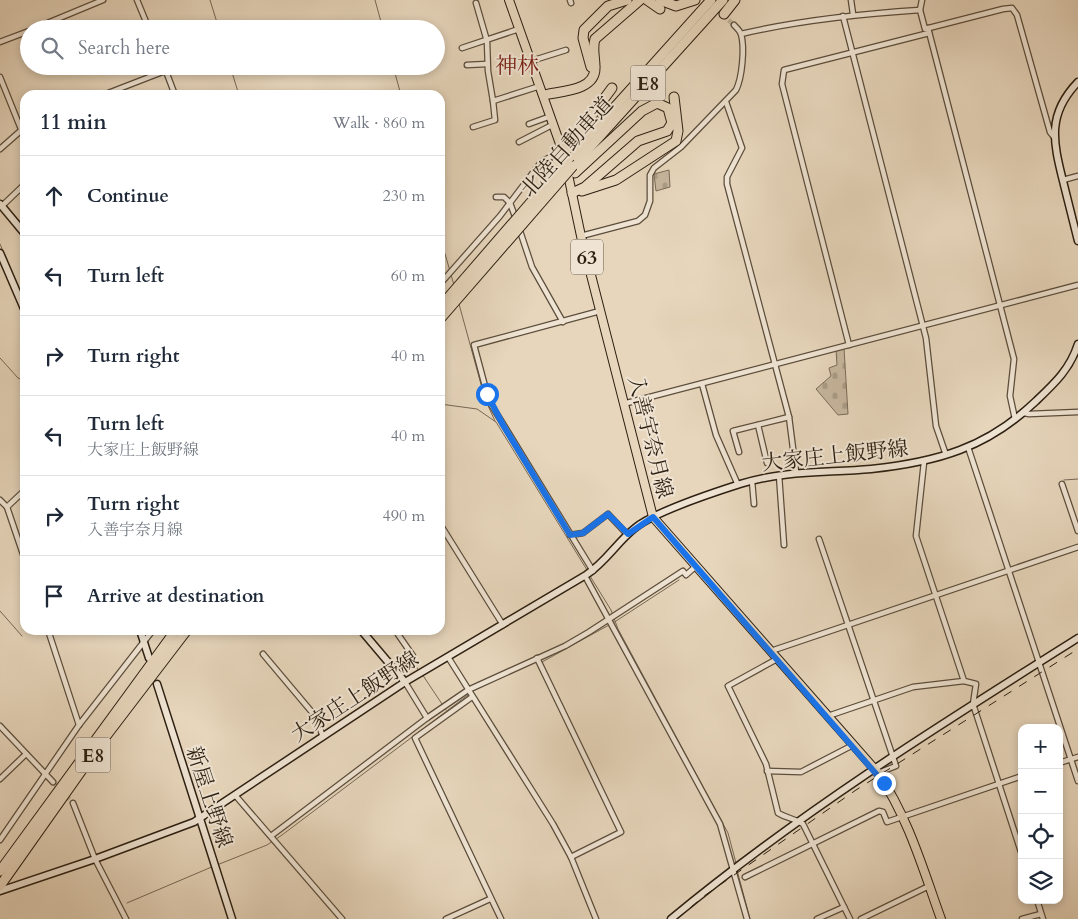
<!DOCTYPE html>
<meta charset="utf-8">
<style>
body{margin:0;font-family:Cardo,"Noto Serif JP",serif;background:#f6f6f7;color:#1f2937}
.controls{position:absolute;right:15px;bottom:15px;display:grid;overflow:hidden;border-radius:10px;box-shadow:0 2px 8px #0003}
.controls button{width:45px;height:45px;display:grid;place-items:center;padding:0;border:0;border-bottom:1px solid #e0e1e3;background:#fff;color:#1f2937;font:25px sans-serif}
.stop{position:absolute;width:15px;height:15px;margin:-11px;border:4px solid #1a73e8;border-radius:50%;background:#fff}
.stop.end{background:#1a73e8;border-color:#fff;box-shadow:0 1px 5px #0008}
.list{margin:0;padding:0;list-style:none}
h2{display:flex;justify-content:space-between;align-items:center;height:65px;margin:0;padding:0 20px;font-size:21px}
h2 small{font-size:16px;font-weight:400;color:#747a83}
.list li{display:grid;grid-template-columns:32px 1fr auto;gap:15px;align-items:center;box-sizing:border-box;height:80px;padding:0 20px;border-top:1px solid #e0e1e3}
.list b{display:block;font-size:19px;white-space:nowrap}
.list p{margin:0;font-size:16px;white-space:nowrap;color:#747a83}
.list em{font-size:16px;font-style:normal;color:#747a83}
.icon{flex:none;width:28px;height:28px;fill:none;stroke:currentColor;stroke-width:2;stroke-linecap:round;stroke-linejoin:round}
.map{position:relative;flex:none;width:1078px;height:919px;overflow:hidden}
.search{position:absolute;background:#fff;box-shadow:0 2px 8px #0003;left:20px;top:20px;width:425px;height:55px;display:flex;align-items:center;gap:12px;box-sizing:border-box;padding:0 18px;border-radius:28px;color:#747a83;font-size:19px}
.panel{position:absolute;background:#fff;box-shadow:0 2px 8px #0003;left:20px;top:90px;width:425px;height:545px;border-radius:15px}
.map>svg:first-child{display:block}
.cemetery{fill:url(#cemetery-stones);stroke:#7a6b58}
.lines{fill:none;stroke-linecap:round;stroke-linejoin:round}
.stream{stroke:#766855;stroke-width:1}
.street-tunnel{stroke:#c2b19a;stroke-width:4.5;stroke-dasharray:4.5 2;stroke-linecap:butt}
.street-casing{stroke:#5b4d3c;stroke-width:7}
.secondary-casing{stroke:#2c1f11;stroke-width:9}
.primary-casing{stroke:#2c1f11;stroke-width:10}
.highway-casing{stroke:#2c1f11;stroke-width:11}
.street{stroke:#efe4d3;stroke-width:4.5}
.secondary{stroke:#efe4d3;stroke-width:6}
.primary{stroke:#e7d6bc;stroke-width:8}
.highway{stroke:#e7d6bc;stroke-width:9}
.rail{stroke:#2c1f11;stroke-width:1;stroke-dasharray:9 9;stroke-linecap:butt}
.highway-bridge-casing{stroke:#2c1f11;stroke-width:11;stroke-linecap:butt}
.highway-bridge{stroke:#e7d6bc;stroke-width:9}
.route{stroke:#1a73e8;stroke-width:6}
.labels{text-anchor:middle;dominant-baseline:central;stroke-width:4;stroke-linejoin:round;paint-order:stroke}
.shield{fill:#efe4d3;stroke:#665a4b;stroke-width:1}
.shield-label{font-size:20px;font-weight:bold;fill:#2c1f11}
.street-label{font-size:21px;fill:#2c1f11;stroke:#efe4d3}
.neighbourhood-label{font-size:22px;fill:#7a1f14;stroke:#efe4d3}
</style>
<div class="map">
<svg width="1078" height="919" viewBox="0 0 1078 919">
<defs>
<pattern id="cemetery-stones" width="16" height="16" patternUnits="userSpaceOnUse" patternTransform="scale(1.25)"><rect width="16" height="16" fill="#c7b79f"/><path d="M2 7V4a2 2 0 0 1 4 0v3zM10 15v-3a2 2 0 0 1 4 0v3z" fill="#ab9d88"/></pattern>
</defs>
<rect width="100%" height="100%" fill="#e7d6bc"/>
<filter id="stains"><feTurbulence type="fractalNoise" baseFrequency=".004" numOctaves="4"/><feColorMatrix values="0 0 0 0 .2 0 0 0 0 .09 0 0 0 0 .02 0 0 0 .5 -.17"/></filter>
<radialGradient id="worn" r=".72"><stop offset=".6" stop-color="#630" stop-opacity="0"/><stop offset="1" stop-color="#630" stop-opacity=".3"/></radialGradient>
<g class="cemetery">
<path d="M669,170L670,187L656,191L654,174Z"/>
<path d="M844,348L848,414L838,415L816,389L831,376L829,368L837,365L836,350Z"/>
</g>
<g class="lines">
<g class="stream">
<path d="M210,0L219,29"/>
<path d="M375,0L383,29"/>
<path d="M230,66L239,95"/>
<path d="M393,66L401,95"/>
<path d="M440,237L450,271"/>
<path d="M0,244L18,286"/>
<path d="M451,275L454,285"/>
<path d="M21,294L25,302"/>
<path d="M459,304L485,399L495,421"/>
<path d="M0,358L18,378L25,381"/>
<path d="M440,404L477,409L496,422L587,570"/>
<path d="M1064,480L1078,479"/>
<path d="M590,576L611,610L618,629L728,833L736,863"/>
<path d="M0,611L22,636"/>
<path d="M613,623L679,580"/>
<path d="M392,630L419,671"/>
<path d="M542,662L609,625"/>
<path d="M422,674L446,710"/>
<path d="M217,865L267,845L282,835L468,695"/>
<path d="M737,870L750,919"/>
<path d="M127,903L214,866"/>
</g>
<g class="street-tunnel">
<path d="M714,7L734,25"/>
<path d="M53,782L73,803"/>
</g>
<g class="street-casing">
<g id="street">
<path d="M137,0L149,29"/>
<path d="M570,0L571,3"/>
<path d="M851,0L853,14"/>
<path d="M922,0L920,10L925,29L1003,9L1012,8L1017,15L1050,132L1054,137"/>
<path d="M476,3L487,41L488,71L493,101L540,86"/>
<path d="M843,16L926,338L936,426L946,455"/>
<path d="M928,28L1014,359L1010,396L1015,419"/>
<path d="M33,29L103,0"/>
<path d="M741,34C800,20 859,14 920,10"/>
<path d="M0,42L29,31"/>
<path d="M462,48L519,29"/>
<path d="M531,61L566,50"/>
<path d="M467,65L487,64"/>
<path d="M164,66L175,95"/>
<path d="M0,77L25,139"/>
<path d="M103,95L165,71"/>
<path d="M726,102L742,148L727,177V184L789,417L796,472"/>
<path d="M529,124L551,116"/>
<path d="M473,127L495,120L493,101"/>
<path d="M519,142L554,124"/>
<path d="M0,149L25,127"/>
<path d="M1063,180L1078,176"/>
<path d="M496,197H504L510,203L516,219"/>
<path d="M2,206L25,184"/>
<path d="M519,228L532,267L563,322"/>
<path d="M581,236L638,221L645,215L650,201V175L654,168L681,147L736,90C742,78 745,48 741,34C740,31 736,27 734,25"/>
<path d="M440,284L500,216L541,162L563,150"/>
<path d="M849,345L782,84L784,70L929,33"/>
<path d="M702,384L716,435L738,485"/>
<path d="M623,404L1078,285"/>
<path d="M1024,413L1029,414L1078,412"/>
<path d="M758,425L767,463"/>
<path d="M968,447L1078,781"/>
<path d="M739,452L733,431L789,417"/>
<path d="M924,462L916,536L964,681L976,684L973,704L1022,855"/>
<path d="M779,475L784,545"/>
<path d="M752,481L754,504"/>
<path d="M1062,484L1078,531"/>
<path d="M0,500L7,507L25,560"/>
<path d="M7,507L25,490"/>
<path d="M440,524L503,625"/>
<path d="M570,535L583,533L608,514L627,534"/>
<path d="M819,539L896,766L878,773"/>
<path d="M593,571L489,401L474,345L600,311"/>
<path d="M585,576L720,824L747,919"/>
<path d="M48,630L79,725"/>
<path d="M395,630L413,656"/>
<path d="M771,651L1078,547"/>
<path d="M263,654L316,717L323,737"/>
<path d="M448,657L553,824L571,857L596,919"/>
<path d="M537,658L621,832L571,857"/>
<path d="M777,659L728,686L766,764L778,813C786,818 793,818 803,824L850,919"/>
<path d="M405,682L427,718L468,690L565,646L589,632L683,571L686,575L695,567"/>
<path d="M472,697L415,738L501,919"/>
<path d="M828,716L913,687L964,681"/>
<path d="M0,726L53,782"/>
<path d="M1059,763L1078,757"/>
<path d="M767,771L801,772L853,745"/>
<path d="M0,779L26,754"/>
<path d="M235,795L342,919"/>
<path d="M73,803L95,859L126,919"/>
<path d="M271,836L427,718"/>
<path d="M0,840L79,725L153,630"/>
<path d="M745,877L879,811L883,812L887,822L1022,776"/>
<path d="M1037,900L1043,919"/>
<path d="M446,919L490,899"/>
<path d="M817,919L844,907"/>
<path d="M861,919L929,886"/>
<path d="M1022,919L1041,914"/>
</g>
</g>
<g class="secondary-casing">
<g id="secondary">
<path d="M1078,82C1047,114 1053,141 1063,181C1068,201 1073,221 1078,241"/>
<path d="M0,204L25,234"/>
<path d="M0,253L25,311"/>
<path d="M140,630L149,658"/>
<path d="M361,630L405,682"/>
<path d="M157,684L232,919"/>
<path d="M0,891L95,859L194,822L405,682L586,575C606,562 617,542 635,528C654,512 715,492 740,484C785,470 826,473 871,469C937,462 987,448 1036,401C1055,383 1070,369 1078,344"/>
<path d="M671,919C799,813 938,726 1078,638"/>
</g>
</g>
<g class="primary-casing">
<g id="primary">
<path d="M509,0L565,158"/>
<path d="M567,170L581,236L653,517L878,773C908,817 923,869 941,919"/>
</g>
</g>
<g class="highway-casing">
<g id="highway">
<path d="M647,0L660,9"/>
<path d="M660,0L676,6L695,0"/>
<path d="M724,14L735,0"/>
<path d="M591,67L583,38L584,30L608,6L627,0"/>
<path d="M544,95C561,91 596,91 595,67C595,57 592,48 595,39L640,0"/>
<path d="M567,149L612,88"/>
<path d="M570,157L711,0"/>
<path d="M573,166L723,0"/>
<path d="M582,191L616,180L676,141L678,131L674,97"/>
<path d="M572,193L585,187L638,141L667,131L672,123L668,108L657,103L642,111L575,173"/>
<path d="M0,871L176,630"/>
<path d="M0,886L103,740L187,630"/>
</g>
</g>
<use href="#street" class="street"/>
<use href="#secondary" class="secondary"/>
<use href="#primary" class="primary"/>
<use href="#highway" class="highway"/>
<path class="rail" d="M677,919L704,896L856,790L1078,649"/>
<g class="highway-bridge-casing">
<g id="highway-bridge">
<path d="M552,169L567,149"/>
<path d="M440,307L570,157"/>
<path d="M440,319L573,166"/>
</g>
</g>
<use href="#highway-bridge" class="highway-bridge"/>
</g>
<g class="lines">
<path class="route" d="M487,394L503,425L570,535L583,533L608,514L628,534L653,517L884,783"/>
</g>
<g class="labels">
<g class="shield">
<rect x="630.5" y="65.5" width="35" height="35" rx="4"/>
<rect x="571" y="239.5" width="32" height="35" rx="4"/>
<rect x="75.5" y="737.5" width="35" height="35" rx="4"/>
</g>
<g class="shield-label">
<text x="648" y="83">E8</text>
<text x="587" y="257">63</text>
<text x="93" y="755">E8</text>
</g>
<g class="street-label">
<text transform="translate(567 147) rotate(-48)">北陸自動車道</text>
<text transform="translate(650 437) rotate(76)">入善宇奈月線</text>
<text transform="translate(835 456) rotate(-6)">大家庄上飯野線</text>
<text transform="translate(355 697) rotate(-33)">大家庄上飯野線</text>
<text transform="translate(209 797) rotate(72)">新屋上野線</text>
</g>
<g class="neighbourhood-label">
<text x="517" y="66">神林</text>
</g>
</g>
<rect width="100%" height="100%" filter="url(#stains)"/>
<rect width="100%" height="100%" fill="url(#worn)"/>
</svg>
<div class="controls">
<button>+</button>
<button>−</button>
<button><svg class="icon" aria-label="locate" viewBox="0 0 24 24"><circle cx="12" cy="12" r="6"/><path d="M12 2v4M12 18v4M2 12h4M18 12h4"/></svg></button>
<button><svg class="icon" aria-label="layers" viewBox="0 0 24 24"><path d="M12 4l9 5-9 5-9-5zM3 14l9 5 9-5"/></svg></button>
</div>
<div class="stop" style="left:487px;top:394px"></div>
<div class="stop end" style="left:884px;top:783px"></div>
<div class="search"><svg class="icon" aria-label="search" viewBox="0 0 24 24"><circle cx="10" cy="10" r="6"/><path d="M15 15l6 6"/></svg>Search here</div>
<section class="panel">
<h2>11 min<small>Walk · 860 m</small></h2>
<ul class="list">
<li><svg class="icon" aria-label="ahead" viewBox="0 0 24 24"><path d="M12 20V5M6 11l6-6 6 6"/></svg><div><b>Continue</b></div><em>230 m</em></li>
<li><svg class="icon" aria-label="left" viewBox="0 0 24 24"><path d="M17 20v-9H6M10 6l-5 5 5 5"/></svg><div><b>Turn left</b></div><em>60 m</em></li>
<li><svg class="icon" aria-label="right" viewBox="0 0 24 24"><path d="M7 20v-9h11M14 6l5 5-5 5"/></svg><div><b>Turn right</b></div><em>40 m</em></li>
<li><svg class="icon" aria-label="left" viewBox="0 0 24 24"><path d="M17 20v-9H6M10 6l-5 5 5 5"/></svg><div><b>Turn left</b><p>大家庄上飯野線</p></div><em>40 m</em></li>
<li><svg class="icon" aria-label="right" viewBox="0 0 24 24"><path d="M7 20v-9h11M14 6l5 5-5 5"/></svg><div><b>Turn right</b><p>入善宇奈月線</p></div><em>490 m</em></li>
<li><svg class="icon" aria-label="arrive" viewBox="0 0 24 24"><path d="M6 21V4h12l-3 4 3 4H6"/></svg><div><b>Arrive at destination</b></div></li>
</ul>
</section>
</div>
